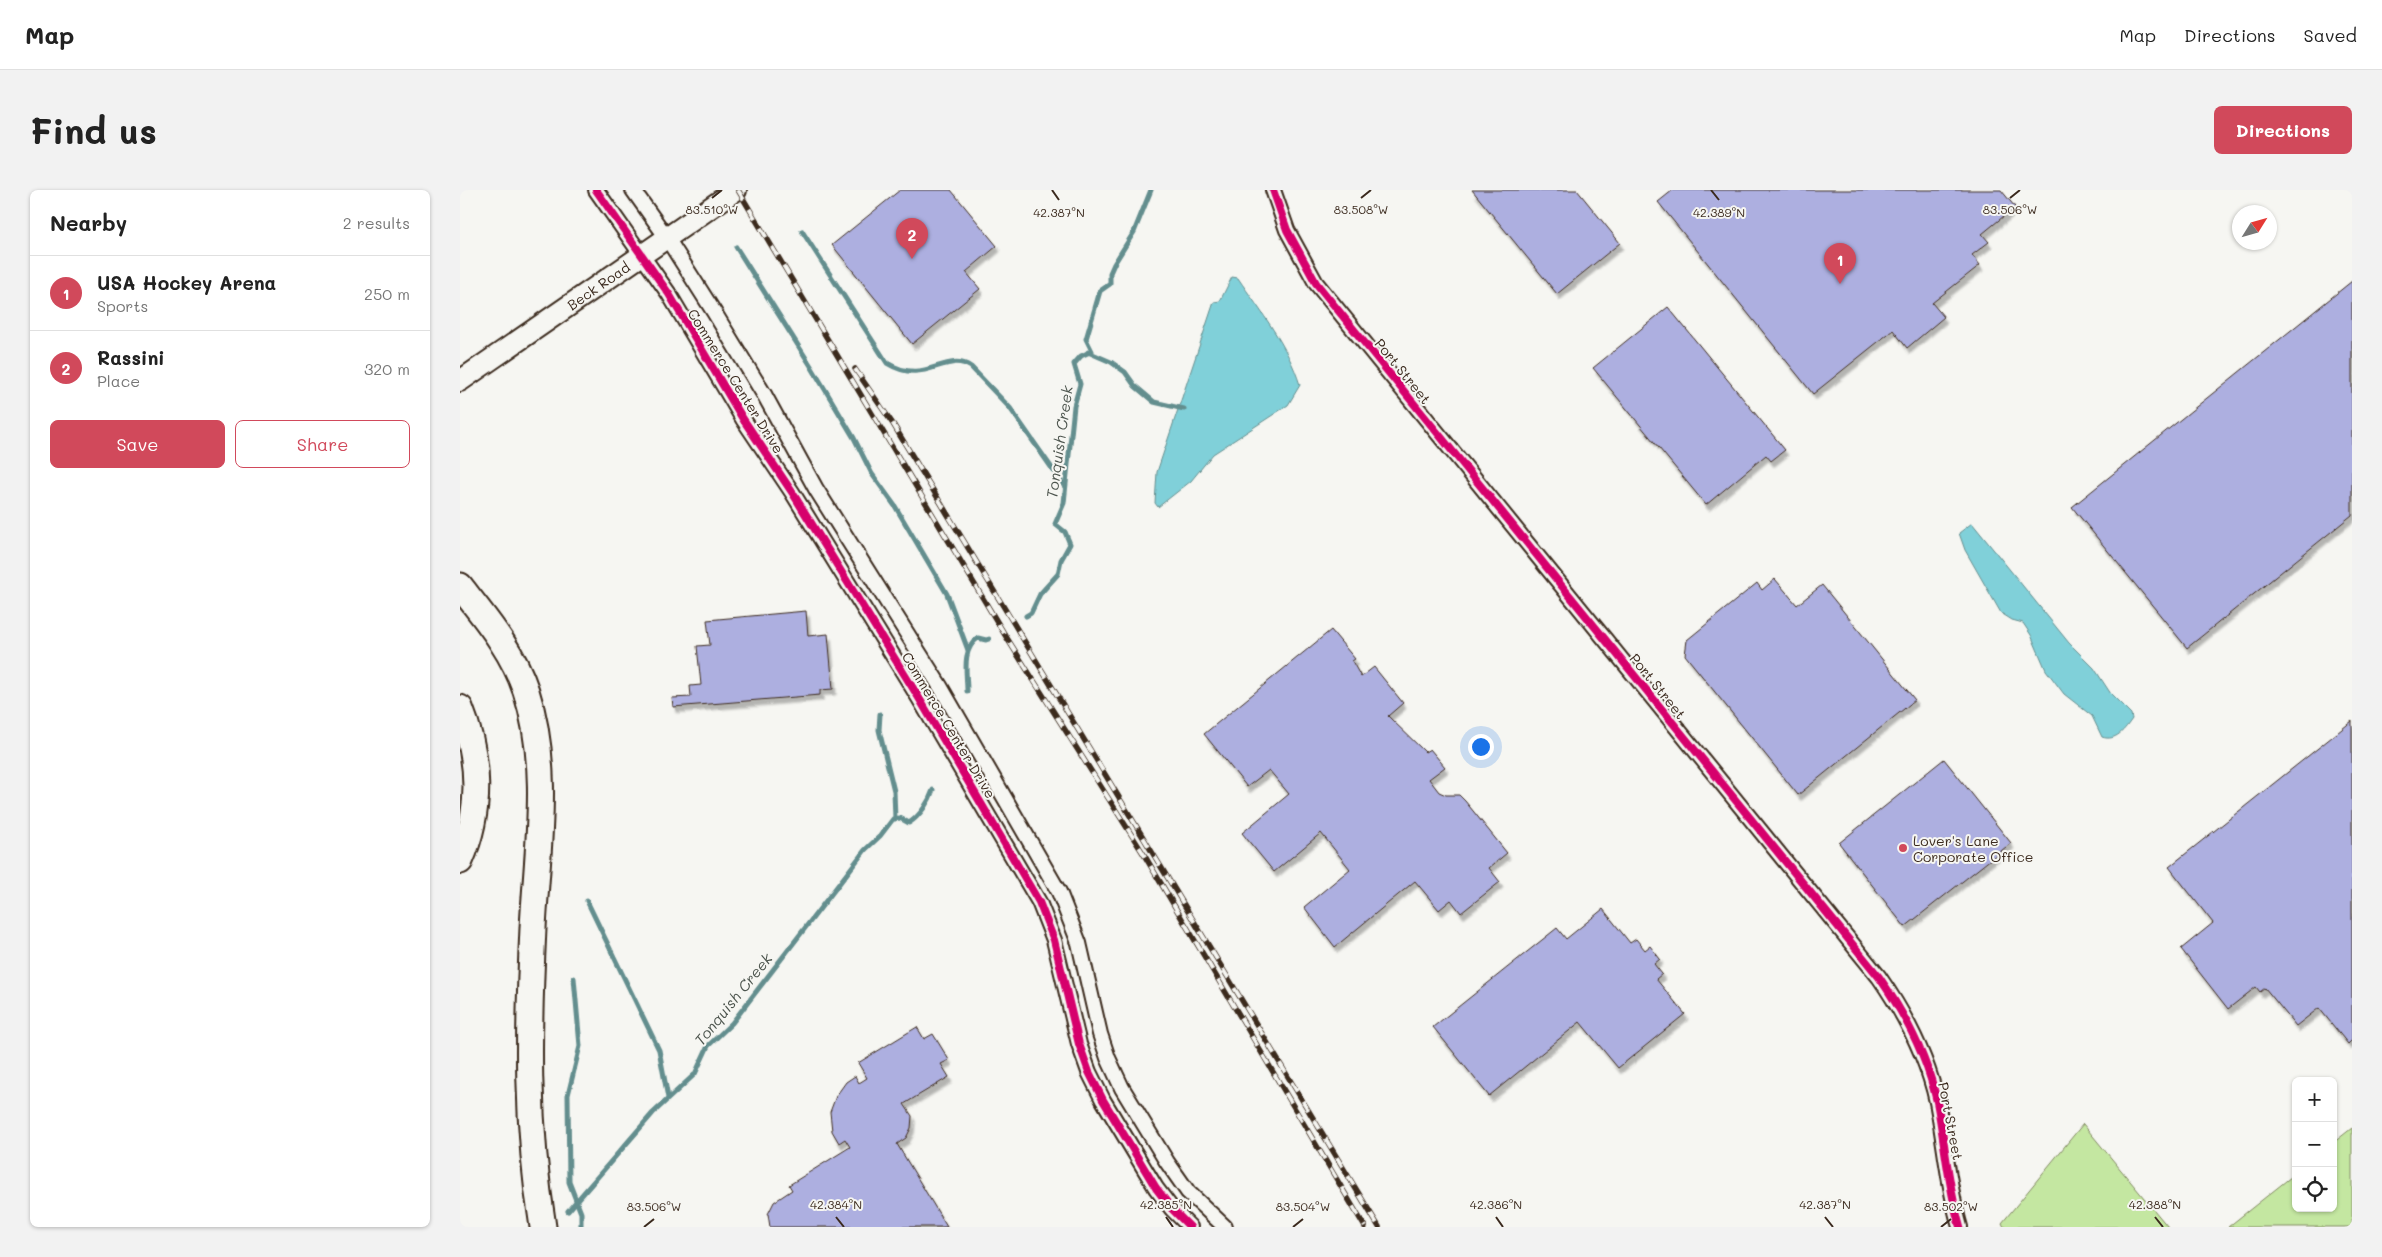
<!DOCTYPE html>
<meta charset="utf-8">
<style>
body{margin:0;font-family:Mali,sans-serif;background:#f2f2f2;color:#222}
.controls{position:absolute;right:15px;bottom:15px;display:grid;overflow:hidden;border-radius:8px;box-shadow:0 1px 4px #0004}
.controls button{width:45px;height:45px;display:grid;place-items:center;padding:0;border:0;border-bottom:1px solid #e0e0e0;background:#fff;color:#222;font:25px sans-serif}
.compass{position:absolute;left:1772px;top:15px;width:45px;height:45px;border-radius:50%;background:#fff;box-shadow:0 1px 4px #0004;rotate:53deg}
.you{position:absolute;left:1020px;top:556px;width:18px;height:18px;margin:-12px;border:4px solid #fff;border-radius:50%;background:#1a73e8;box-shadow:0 0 0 8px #1a73e833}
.badge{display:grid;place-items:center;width:32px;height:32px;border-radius:50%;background:#d1495b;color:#fff;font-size:16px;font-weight:700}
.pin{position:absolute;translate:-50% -41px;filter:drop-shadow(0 1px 2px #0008)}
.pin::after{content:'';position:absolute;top:26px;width:18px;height:15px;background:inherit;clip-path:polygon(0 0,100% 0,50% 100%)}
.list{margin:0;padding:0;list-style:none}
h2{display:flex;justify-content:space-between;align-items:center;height:65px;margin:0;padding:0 20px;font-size:21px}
h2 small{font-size:16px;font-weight:400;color:#767676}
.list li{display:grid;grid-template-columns:32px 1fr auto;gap:15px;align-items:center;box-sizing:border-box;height:75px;padding:0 20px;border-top:1px solid #e0e0e0}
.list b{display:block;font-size:19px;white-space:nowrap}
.list p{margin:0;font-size:16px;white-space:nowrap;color:#767676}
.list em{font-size:16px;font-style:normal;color:#767676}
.actions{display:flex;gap:10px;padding:15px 20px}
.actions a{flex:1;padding:11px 0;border:1px solid #d1495b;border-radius:8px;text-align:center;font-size:18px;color:#d1495b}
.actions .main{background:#d1495b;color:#fff}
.icon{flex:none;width:28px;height:28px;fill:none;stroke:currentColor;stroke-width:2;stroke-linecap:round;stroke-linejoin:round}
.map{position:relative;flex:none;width:1892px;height:1037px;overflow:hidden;border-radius:8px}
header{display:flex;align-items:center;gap:30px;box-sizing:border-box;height:70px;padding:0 25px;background:#fff;border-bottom:1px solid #e0e0e0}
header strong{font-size:24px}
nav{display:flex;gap:28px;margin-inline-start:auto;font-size:18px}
.intro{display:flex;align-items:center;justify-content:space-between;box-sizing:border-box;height:120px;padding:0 30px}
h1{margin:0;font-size:35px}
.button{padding:12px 22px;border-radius:8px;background:#d1495b;color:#fff;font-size:18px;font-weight:700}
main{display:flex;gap:30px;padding:0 30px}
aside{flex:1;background:#fff;border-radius:8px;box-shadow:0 1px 4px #0004}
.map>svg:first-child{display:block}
.green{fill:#c4e7a1;stroke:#808860}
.water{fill:#80d0d9;stroke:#648e8e}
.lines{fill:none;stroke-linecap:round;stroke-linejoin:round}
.stream{stroke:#648e8e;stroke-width:5}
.building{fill:#adafe0;stroke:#3b2a1e;filter:url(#shadow)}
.minor-casing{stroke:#3b2a1e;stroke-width:18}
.secondary-casing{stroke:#3b2a1e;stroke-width:24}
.motorway-casing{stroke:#3b2a1e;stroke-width:29}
.minor{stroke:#f6f6f2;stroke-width:14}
.secondary{stroke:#f6f6f2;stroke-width:20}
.motorway{stroke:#f6f6f2;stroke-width:25}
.rail-casing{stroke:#3b2a1e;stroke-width:5.5}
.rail{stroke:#f6f6f2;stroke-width:4;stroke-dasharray:11;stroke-linecap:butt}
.cycleway-casing{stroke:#f6f6f2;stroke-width:11}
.cycleway{stroke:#d6006c;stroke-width:8}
.ticks{fill:none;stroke:#3b2a1e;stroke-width:2}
.poi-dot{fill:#d1495b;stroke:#f6f6f2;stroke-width:2}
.labels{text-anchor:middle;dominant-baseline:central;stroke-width:4;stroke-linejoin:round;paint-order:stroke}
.street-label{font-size:14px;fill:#3b2a1e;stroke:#f6f6f2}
.poi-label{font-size:14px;fill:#3b2a1e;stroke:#f6f6f2;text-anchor:start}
.water-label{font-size:15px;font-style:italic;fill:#4c544d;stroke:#f6f6f2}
.ticks-label{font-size:12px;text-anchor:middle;fill:#3b2a1e;stroke:#f6f6f2;stroke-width:4;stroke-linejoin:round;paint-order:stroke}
</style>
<header>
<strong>Map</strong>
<nav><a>Map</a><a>Directions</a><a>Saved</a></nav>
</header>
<div class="intro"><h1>Find us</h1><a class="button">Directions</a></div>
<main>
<aside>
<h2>Nearby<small>2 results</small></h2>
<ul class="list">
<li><span class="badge">1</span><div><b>USA Hockey Arena</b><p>Sports</p></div><em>250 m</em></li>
<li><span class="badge">2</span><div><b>Rassini</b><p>Place</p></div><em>320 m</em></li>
</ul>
<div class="actions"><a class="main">Save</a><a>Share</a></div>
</aside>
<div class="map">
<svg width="1892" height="1037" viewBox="0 0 1892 1037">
<defs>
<filter id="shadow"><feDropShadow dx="3" dy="5.5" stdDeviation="1" flood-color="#0004"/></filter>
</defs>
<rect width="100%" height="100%" fill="#f6f6f2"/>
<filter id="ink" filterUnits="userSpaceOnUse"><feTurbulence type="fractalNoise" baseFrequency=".02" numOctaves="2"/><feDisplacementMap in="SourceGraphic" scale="10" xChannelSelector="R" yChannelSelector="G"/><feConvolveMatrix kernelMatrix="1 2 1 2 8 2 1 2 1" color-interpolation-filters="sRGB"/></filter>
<g filter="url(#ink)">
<g class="green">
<path d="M1623,934L1708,1037H1544L1542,1033Z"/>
<path d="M1892,938V1037H1768L1836,983V1018H1873V953Z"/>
</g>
<g class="water">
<path d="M772,87L778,88C801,122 828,156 840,195L828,215L753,264L731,291L698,317L695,313L697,282L754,112L760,111Z"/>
<path d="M1512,333L1609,453L1634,478L1651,504L1671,524L1672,529C1665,539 1656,552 1642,547L1632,526L1604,504L1586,480L1571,445L1563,433L1552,430L1541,423L1505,360L1499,343Z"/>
</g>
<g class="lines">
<g class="stream">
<path d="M342,41L427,173C466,197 485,160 511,177L550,218L605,297"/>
<path d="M276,57L351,176L394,248L412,284L435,316L487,404L508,460"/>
<path d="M628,162L651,172L665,182L675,196L694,212L724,219"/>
<path d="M566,426L571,423L580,404L598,384L601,370L610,354L605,342L595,334L604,313L614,216L620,194L614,174L621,166L632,161L626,149L640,101L650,94V83L654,74L674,42L691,0"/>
<path d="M507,501C507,483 501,460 518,448L526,450L529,449"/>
<path d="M420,524L419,540L434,601L435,629"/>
<path d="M127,711L199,860L208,908"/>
<path d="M114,788L120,856L108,905L109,992L121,1023V1037"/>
<path d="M108,1021L193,923L235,884L248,856L272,833L405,660L420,646L433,629L440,628L449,633C460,626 469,612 473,600"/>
</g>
</g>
<g class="building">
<path d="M440,0H491L537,56L506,82L520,99L452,154L372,55Z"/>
<path d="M1012,0H1117L1160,53L1097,104Z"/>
<path d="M1213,0H1541L1555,17L1522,44L1529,52L1512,65L1520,75L1472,113L1484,127L1447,158L1433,140L1353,204L1198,12Z"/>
<path d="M1892,91V325L1727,458L1612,317Z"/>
<path d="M1208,117L1325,260L1311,271L1306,265L1246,315L1133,178Z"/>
<path d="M1315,389L1337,415L1362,395L1455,510L1338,605L1225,465L1227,450L1297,393L1302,400Z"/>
<path d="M346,421L348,446L368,444L373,499L360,500V505L213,517L212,508L231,507L230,496L241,495L237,456L250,455L247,430Z"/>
<path d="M871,440L895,469L892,471L901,487L914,477L943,513L928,526L965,562L970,559L985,577L969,589L979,602L986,605H999L1005,611L1047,663L1029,678L1040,692L1001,723L991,710L979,720L955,691L875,757L844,717L890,679L861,643L814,682L782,643L829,604L809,580L787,597L744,544Z"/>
<path d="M1892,531V850L1888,854L1859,818L1836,836L1805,798L1800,802L1796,797L1768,819L1721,759L1753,733L1709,677Z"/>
<path d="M1484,569L1551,653L1445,737L1379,653Z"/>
<path d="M1143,719L1170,753L1176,749L1185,760L1190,756L1200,769L1194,774L1202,784L1196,789L1225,824L1158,878L1120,832L1029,906L973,837L1097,738L1106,749Z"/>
<path d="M457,837L464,849L473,844L489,870L481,874L489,887L444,914L452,926L451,938L446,948L437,954L487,1037H310L308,1024L314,1012L332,1000L329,995L390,957L385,949L379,953L372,941L370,922L376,906L386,892L395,886L399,893L407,888L398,873Z"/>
</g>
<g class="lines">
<g class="minor-casing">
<g id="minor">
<path d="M136,0L209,104L283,229L332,302L459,508L579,712L594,750L619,854L629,882L643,910L696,998L712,1019L730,1037"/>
<path d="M173,0L207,48L254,122L305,206L356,299L480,496L599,702L619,753L640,844L648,868L662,898L707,972L728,1002L765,1037"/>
<path d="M813,0L827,40L856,93L1419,787C1446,826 1467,866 1477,912C1485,953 1488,996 1500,1037"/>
</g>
</g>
<g class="secondary-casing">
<g id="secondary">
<path id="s1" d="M0,191L276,0"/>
</g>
</g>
<g class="motorway-casing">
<g id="motorway">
<path d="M0,396C25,428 53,461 66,501C91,578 77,660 73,738C68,842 66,934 83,1037"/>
<path d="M0,518C20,568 22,621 0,671"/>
</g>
</g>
<use href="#minor" class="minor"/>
<use href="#secondary" class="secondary"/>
<use href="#motorway" class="motorway"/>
<g class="rail-casing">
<g id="rail">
<path d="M278,0L545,445L683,663L905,1037"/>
<path d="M395,179L433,234L919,1037"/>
</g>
</g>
<use href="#rail" class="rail"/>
<g class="cycleway-casing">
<g id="cycleway">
<path d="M136,0L209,104L283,229L332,302L459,508L579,712L594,750L619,854L629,882L643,910L696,998L712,1019L730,1037"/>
<path d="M813,0L827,40L856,93L1419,787C1446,826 1467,866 1477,912C1485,953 1488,996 1500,1037"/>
</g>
</g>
<use href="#cycleway" class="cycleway"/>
</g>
</g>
<path class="ticks" d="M592,0L599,10M1251,0L1259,10M252,8L262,0M901,8L911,0M1550,8L1560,0M376,1027L384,1037M706,1027L713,1037M1036,1027L1043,1037M1365,1027L1373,1037M1695,1027L1703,1037M184,1037L194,1029M833,1037L843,1029M1481,1037L1491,1029"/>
<circle class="poi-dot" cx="1443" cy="658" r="5"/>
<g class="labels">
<g class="street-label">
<text stroke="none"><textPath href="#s1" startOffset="168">Beck Road</textPath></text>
<text transform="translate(943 181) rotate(51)">Port Street</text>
<text transform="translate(276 191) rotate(58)">Commerce Center Drive</text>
<text transform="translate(1198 496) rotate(51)">Port Street</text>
<text transform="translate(489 535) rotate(59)">Commerce Center Drive</text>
<text transform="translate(1491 931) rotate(79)">Port Street</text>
</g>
<g class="poi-label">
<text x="1453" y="650">Lover's Lane<tspan x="1453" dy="16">Corporate Office</tspan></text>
</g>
<g class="water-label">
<text transform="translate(599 252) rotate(-82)">Tonquish Creek</text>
<text transform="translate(273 809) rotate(-51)">Tonquish Creek</text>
</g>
</g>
<g class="ticks-label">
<text x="252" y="24">83.510°W</text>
<text x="901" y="24">83.508°W</text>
<text x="1550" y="24">83.506°W</text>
<text x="599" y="27">42.387°N</text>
<text x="1259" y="27">42.389°N</text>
<text x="376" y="1019">42.384°N</text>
<text x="706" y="1019">42.385°N</text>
<text x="1036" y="1019">42.386°N</text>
<text x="1365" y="1019">42.387°N</text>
<text x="1695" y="1019">42.388°N</text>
<text x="194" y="1021">83.506°W</text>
<text x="843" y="1021">83.504°W</text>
<text x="1491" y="1021">83.502°W</text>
</g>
</svg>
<div class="controls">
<button>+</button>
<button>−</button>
<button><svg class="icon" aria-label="locate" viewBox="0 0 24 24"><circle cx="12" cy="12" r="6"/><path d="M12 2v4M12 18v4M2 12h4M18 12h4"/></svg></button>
</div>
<svg class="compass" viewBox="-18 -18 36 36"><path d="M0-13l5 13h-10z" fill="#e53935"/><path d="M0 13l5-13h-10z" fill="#767676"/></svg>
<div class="you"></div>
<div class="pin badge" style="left:1380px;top:94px">1</div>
<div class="pin badge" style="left:452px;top:69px">2</div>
</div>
</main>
